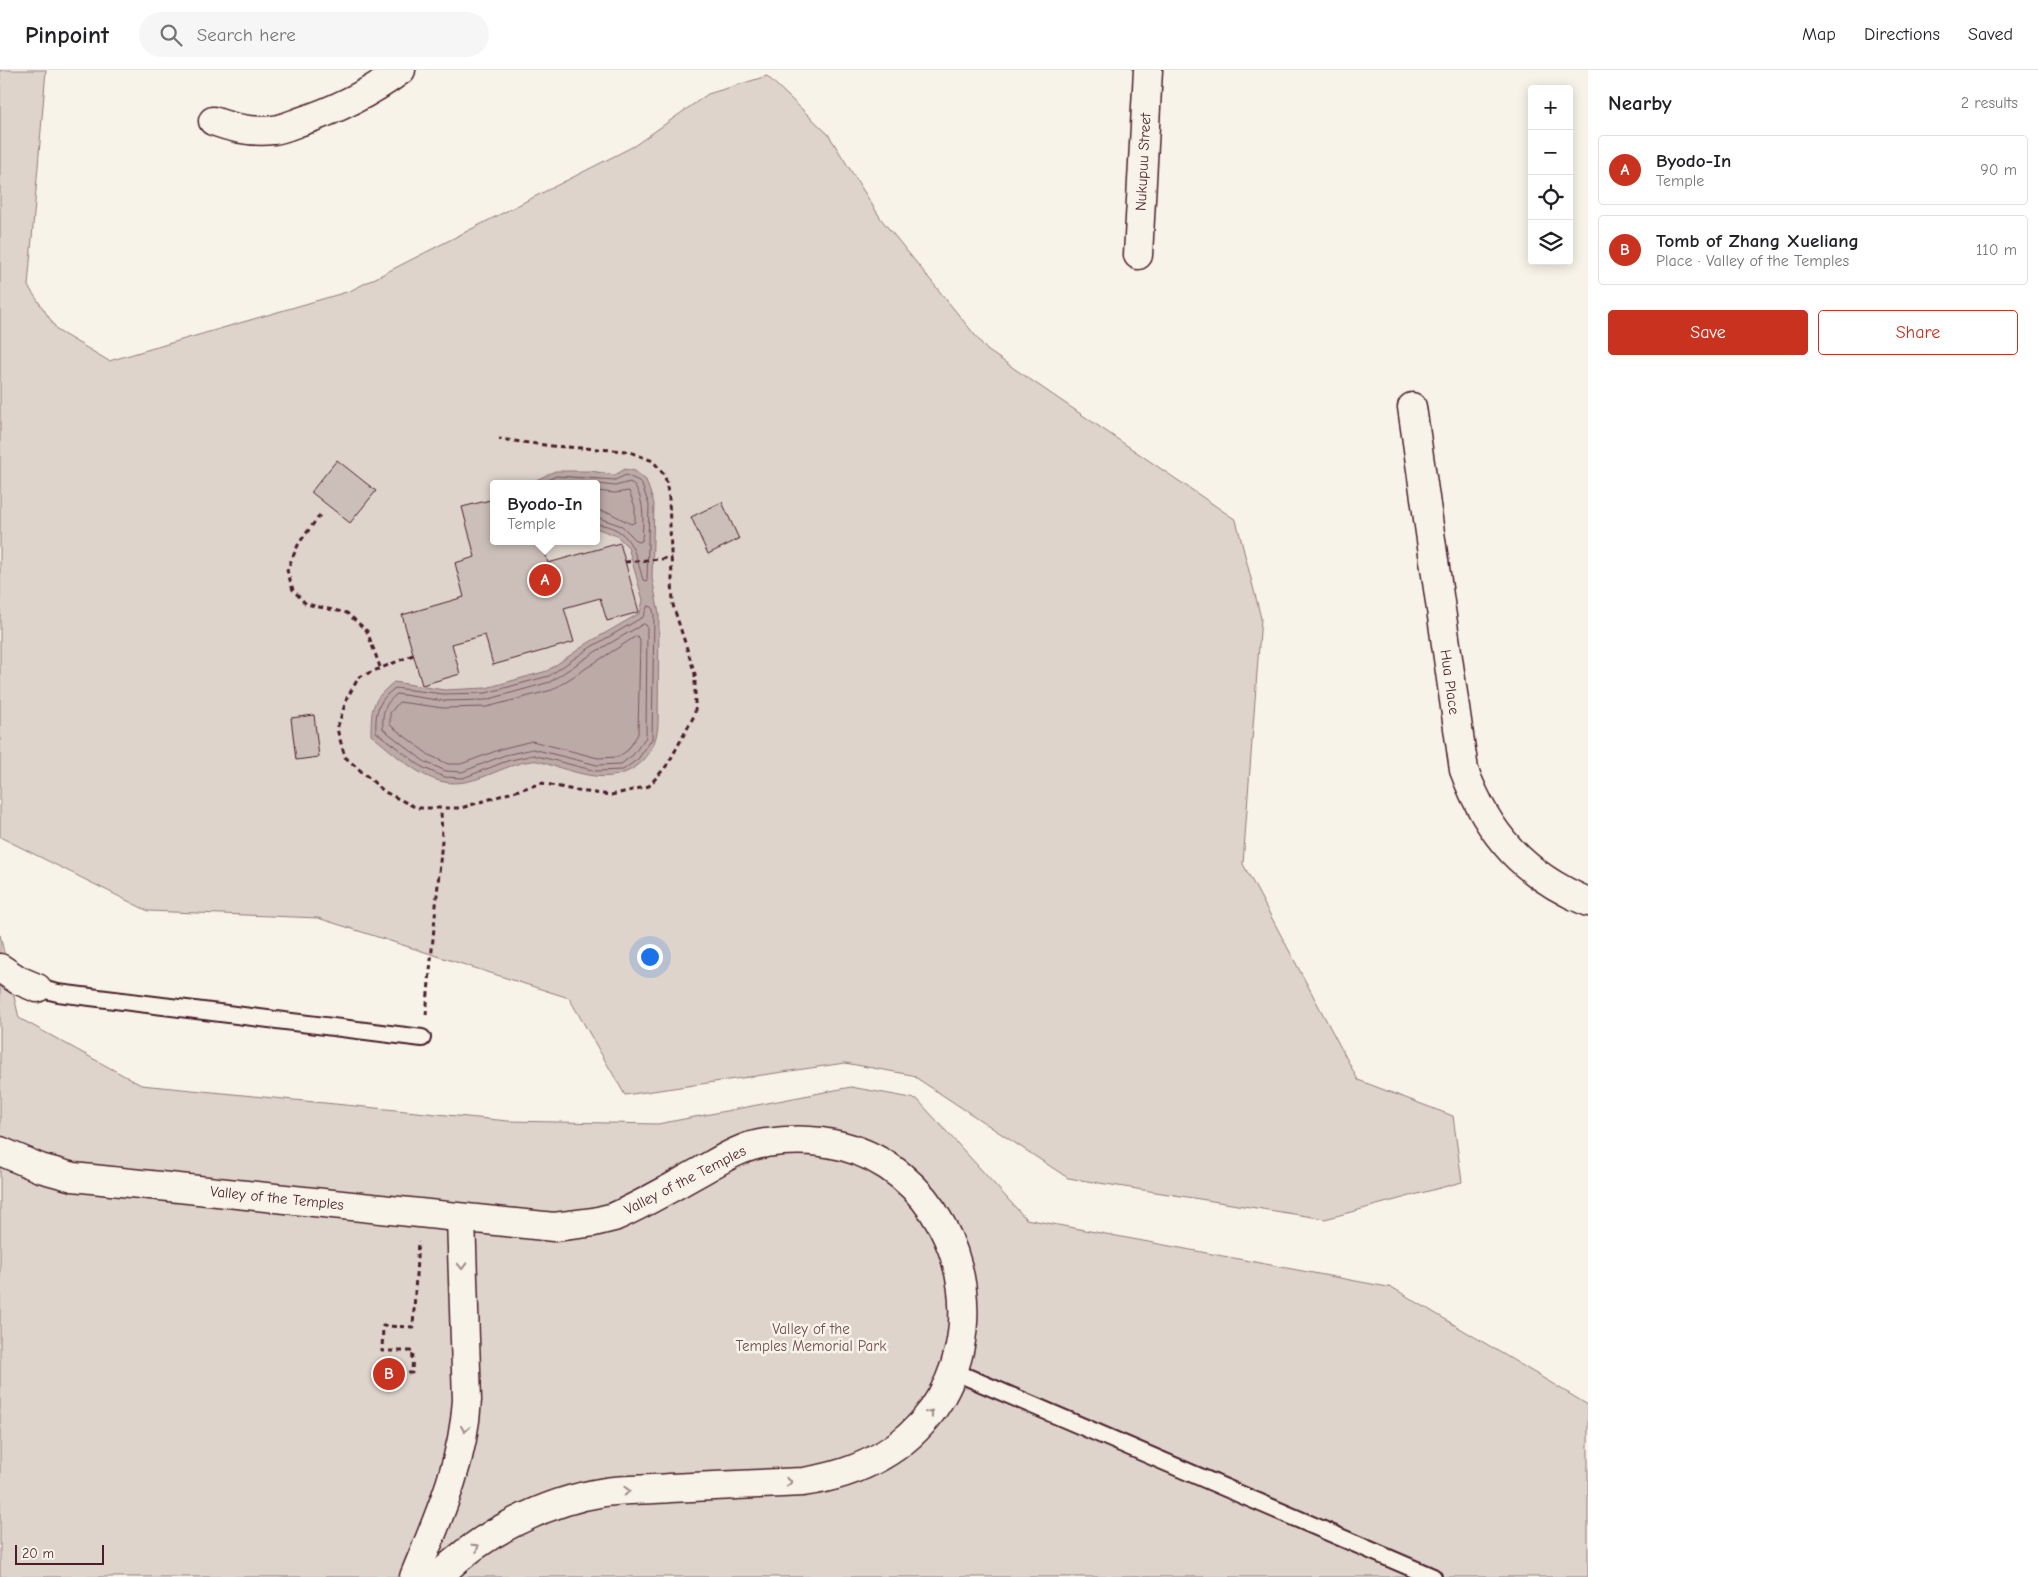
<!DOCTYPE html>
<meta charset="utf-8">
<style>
body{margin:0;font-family:"Comic Neue",sans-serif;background:#f6f6f6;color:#202124}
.controls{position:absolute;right:15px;top:15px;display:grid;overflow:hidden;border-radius:5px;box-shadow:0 2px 12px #0003}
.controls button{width:45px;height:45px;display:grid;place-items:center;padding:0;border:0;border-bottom:1px solid #e0e0e0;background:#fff;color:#202124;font:25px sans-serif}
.scale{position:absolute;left:15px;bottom:12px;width:89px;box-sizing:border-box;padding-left:5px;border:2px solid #4a1f2b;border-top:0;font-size:14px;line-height:18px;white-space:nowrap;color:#4a1f2b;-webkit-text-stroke:4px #f7f3e8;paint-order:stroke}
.you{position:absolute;left:649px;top:886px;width:18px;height:18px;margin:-12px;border:4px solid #fff;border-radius:50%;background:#1a73e8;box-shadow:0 0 0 8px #1a73e833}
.badge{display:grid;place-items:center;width:32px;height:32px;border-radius:50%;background:#c8321e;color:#fff;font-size:16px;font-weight:700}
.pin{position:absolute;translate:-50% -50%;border:2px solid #fff;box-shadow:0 1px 5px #0006}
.popup{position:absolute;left:490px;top:410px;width:110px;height:65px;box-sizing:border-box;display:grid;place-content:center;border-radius:5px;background:#fff;filter:drop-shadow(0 1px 4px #0005);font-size:16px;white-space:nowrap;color:#757577}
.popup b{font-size:19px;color:#202124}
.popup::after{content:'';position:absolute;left:50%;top:100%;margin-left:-10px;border:10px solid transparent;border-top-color:#fff}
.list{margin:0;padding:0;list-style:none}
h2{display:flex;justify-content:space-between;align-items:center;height:65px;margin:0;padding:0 20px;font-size:21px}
h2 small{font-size:16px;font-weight:400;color:#757577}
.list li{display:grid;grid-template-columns:32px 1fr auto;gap:15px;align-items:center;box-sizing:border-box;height:70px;margin:0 10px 10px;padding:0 10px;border:1px solid #e0e0e0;border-radius:5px}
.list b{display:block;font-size:19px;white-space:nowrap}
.list p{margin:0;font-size:16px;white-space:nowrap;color:#757577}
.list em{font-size:16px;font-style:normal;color:#757577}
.actions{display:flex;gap:10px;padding:15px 20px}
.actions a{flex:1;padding:11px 0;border:1px solid #c8321e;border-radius:5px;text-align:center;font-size:18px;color:#c8321e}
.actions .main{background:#c8321e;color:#fff}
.icon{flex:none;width:28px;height:28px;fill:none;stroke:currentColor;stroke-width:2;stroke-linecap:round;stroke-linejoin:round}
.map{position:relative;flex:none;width:1588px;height:1507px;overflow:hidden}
header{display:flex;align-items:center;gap:30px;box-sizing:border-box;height:70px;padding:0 25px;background:#fff;border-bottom:1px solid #e0e0e0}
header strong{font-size:24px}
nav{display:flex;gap:28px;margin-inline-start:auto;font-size:18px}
.search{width:350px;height:45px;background:#f6f6f6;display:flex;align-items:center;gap:12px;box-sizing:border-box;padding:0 18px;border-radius:28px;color:#757577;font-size:19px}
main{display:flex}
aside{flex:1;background:#fff}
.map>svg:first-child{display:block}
.green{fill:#ded4cc;stroke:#947a7c;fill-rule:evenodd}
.water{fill:#bcaaa7;stroke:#8e7275}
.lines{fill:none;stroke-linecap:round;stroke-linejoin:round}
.shore{stroke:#78575d;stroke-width:1}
.building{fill:#ccbfb9;stroke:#4a1f2b}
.lane-casing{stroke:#4a1f2b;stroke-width:20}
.street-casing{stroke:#4a1f2b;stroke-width:31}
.path{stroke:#4a1f2b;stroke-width:3;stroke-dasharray:5 4;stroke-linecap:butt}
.lane{stroke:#f7f3e8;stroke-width:16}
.street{stroke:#f7f3e8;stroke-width:28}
.oneway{stroke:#a0898a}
.labels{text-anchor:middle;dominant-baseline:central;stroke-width:5;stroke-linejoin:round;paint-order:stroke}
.street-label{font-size:15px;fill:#4a1f2b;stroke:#f7f3e8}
.park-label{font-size:15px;fill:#6f4c53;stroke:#f7f3e8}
</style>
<header>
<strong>Pinpoint</strong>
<div class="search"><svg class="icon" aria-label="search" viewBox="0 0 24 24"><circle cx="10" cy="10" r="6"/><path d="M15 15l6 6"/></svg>Search here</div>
<nav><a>Map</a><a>Directions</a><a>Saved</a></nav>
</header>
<main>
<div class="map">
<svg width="1588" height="1507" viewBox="0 0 1588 1507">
<rect width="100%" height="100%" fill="#f7f3e8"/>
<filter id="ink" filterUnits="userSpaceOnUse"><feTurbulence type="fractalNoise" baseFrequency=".02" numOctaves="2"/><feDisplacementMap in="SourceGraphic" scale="10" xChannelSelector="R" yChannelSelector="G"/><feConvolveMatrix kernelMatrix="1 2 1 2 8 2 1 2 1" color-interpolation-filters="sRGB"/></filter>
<g filter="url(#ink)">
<g class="green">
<path d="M0,0H46L28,216L58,261L109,291L350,221L634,76L708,24L767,6L828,64L881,149L987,280L1236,450L1261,548L1243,794L1358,1010L1453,1046L1462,1112L1325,1149L1068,1108L912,1005L845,993L625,1025L569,928L318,848L148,841L0,767ZM494,414H596V471H494Z"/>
<path d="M0,865L19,948L141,1015L508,1051L658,1054L851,1017L917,1029L1026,1149L1393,1218L1588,1335V1507H0Z"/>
</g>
<path class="water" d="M625,399L635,401L646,410L654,434L652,508L659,544L658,654C657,670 651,686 637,696C609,716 580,703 550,695C544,693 537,690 532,691C502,694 475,718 444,712C417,707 392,681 371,665C371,637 372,630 394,612L444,620L486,618L547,601L588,573L640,543L643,530L628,477L617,466L596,458V414H528L555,401H591L615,405Z"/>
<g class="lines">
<g class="shore">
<path d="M540,414L556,406L615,410L626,405L641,412L649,435L647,511L643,510C635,482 631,457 596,454"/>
<path d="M555,414L590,413L615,416L630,412C646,424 643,453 642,471L638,472L622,456L596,447"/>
<path d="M596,421L615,423L629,421L635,437V452L631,454L610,443L596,440"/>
<path d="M648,536L652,537L654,544L652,669L638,689L623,700L596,701L533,685L507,691L463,708L444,707L422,697L376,662C375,641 378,631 395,618L443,624L486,623L549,606L591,577L643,547Z"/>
<path d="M644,554L647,556L646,667L633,685L621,694L597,695L533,679L505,685L462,702L446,701L425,692L383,659C382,643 384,634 397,624L444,631L486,630L550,612L595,582Z"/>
<path d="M637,566L640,569L638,664L628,680L618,687L598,688L532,671L504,678L461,694H448L429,685L390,655V643L399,632L444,638L487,637L552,620Z"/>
</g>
</g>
<g class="building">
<path d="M337,390L376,421L350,453L311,422Z"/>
<path d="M494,429V471H542L548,493L620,473L639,542L607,551L600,528L564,538L574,572L493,595L485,565L452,574L460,604L422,615L402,545L464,527L455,493L475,487L462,437Z"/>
<path d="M722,432L739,469L708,484L691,447Z"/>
<path d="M314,645L319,687L296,690L291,648Z"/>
</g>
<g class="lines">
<g class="lane-casing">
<g id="lane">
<path d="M37,918L58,923L422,968"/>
<path d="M953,1301L1433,1507"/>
</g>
</g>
<g class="street-casing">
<g id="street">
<path d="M213,51C232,58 252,63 273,60C282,59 291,55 299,52C336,40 370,23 401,0"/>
<path d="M1138,185L1148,0"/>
<path d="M1412,337L1464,700C1488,765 1524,805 1588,832"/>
<path d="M0,898L18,910L37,918"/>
<path d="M0,1081L40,1098L73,1107L554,1157L594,1152L614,1147C644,1134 672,1117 701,1101C722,1089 742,1076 766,1073C991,1038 1050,1377 803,1412C758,1414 714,1416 670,1418C649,1420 626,1419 605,1422C546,1431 480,1464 438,1507"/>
<path d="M414,1507C438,1448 463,1395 467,1330L461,1148"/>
</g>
</g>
<g class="path">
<path d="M320,445L299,473L287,500L293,520L306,534L347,543L367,561L380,597"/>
<path d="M625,492L672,488"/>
<path d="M413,585L359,607L347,628L337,659L345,687L385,722L417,738H461L542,713L578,721L611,725L649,716L668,694L695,644V604L673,535L669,428L665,406L653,391L627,381L552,376L499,369"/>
<path d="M426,945L442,770L441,740"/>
<path d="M399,1303H412L413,1281H382L383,1256L413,1257L418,1171"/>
</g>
<use href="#lane" class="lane"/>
<use href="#street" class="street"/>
</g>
<defs><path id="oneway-chevron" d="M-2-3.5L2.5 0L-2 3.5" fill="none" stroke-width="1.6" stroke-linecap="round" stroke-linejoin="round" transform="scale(1.25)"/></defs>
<g class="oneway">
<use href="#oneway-chevron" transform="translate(462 1196) rotate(88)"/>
<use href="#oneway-chevron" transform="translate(930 1343) rotate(-52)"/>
<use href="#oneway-chevron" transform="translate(465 1359) rotate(98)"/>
<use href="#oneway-chevron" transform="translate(789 1412) rotate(-3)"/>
<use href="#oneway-chevron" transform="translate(627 1421) rotate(-3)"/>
<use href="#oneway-chevron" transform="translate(476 1477) rotate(-34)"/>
</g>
</g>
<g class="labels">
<g class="street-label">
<text transform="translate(1143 92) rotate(-87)">Nukupuu Street</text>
<text transform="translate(1450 612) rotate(82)">Hua Place</text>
<text transform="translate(685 1110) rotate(-27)">Valley of the Temples</text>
<text transform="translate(277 1128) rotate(6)">Valley of the Temples</text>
</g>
<g class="park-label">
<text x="811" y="1259">Valley of the<tspan x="811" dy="17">Temples Memorial Park</tspan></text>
</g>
</g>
</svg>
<div class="controls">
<button>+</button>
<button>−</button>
<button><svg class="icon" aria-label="locate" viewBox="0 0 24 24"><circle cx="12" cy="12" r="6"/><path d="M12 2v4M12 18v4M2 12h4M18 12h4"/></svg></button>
<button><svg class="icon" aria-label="layers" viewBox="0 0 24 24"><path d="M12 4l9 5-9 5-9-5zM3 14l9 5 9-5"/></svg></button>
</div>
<div class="scale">20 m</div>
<div class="you"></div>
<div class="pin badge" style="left:545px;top:510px">A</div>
<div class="popup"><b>Byodo-In</b>Temple</div>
<div class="pin badge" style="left:389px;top:1304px">B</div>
</div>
<aside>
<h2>Nearby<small>2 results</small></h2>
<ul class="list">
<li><span class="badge">A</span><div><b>Byodo-In</b><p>Temple</p></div><em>90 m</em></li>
<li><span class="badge">B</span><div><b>Tomb of Zhang Xueliang</b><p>Place · Valley of the Temples</p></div><em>110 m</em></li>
</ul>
<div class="actions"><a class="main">Save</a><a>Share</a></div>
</aside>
</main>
